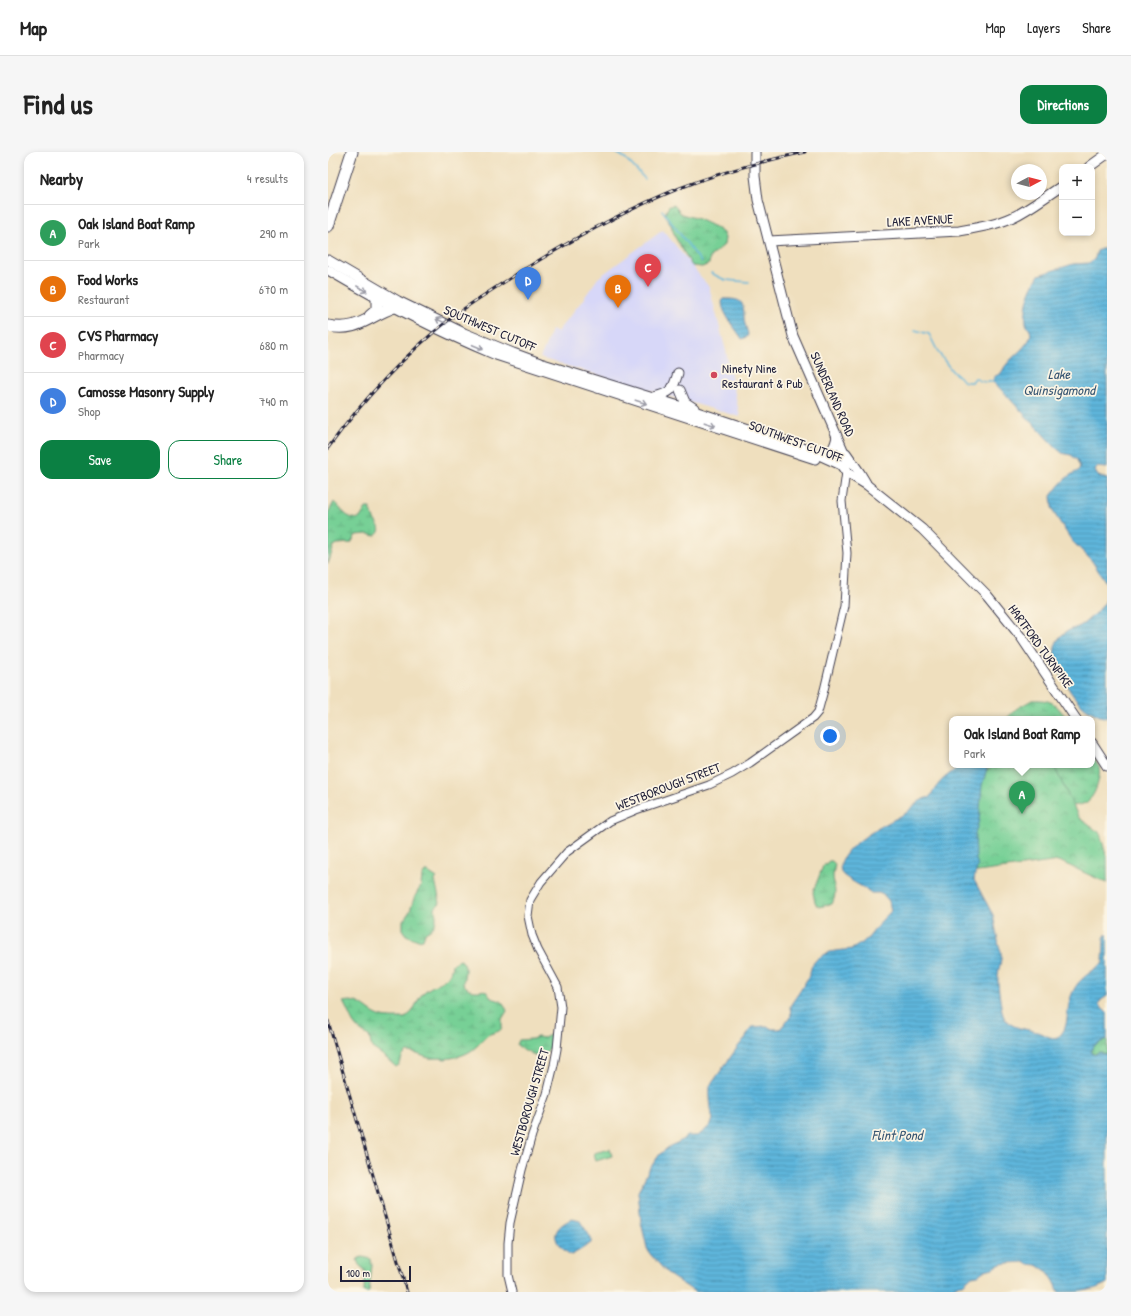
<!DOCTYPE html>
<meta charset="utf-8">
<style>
body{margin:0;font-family:"Patrick Hand",sans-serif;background:#f6f6f6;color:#222}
.controls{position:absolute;right:12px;top:12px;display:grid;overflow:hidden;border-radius:8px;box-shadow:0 2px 6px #0003}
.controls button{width:36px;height:36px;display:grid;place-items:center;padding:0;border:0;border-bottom:1px solid #e0e0e0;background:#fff;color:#222;font:20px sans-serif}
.compass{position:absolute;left:683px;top:12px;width:36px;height:36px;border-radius:50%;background:#fff;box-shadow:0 2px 6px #0003;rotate:83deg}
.scale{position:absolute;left:12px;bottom:10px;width:71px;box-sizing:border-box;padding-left:4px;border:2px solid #22223b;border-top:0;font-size:11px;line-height:14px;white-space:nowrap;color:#22223b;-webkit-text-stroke:3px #fcf5e5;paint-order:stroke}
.you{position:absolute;left:502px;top:584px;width:14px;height:14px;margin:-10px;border:3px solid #fff;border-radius:50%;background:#1a73e8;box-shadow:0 0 0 6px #1a73e833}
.badge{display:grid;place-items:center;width:26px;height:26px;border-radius:50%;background:#0b8043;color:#fff;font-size:13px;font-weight:700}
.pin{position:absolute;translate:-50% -33px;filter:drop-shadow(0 1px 2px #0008)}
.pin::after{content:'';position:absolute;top:21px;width:14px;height:12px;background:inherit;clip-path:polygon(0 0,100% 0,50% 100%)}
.popup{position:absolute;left:621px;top:564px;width:146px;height:52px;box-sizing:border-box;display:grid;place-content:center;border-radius:8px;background:#fff;filter:drop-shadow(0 1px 3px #0005);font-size:13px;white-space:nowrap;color:#767676}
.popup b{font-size:15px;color:#222}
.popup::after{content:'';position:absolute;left:50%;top:100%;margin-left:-8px;border:8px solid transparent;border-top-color:#fff}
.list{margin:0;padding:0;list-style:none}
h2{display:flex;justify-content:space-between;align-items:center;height:52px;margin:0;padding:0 16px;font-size:17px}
h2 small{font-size:13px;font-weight:400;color:#767676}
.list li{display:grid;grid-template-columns:26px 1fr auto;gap:12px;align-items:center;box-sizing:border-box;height:56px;padding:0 16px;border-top:1px solid #e0e0e0}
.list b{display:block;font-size:15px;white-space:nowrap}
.list p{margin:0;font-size:13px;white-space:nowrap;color:#767676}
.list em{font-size:13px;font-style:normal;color:#767676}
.actions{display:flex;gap:8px;padding:12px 16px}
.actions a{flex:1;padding:9px 0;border:1px solid #0b8043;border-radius:12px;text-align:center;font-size:14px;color:#0b8043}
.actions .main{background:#0b8043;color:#fff}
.map{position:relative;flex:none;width:779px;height:1140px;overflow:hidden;border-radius:12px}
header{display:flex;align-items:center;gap:24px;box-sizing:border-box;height:56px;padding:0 20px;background:#fff;border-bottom:1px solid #e0e0e0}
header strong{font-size:19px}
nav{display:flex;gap:22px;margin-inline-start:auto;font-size:14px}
.intro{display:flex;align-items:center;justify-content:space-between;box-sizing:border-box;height:96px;padding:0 24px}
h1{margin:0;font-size:28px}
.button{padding:10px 18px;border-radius:12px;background:#0b8043;color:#fff;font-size:14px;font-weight:700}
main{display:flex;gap:24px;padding:0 24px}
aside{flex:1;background:#fff;border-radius:12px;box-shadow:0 2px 6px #0003}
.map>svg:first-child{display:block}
.built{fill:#d7d7f8}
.green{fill:#77d096;stroke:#4c7968}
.wetland{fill:url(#wetland-marsh);stroke:#4c7968}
.park{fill:url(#park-crowns);stroke:#4c7968}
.water{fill:url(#water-rules);stroke:#406c8c}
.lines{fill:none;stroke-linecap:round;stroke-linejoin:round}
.stream{stroke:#5fb6dc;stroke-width:1.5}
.minor-casing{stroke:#413e4f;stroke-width:9}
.major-casing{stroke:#413e4f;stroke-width:11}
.highway-casing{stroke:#413e4f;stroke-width:13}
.minor{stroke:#fff;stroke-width:7}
.major{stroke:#fff;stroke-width:9}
.highway{stroke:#fff;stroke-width:11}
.rail-casing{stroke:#22223b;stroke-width:3}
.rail{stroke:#fcf5e5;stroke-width:1.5;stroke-dasharray:4.5;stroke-linecap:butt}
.oneway{stroke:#9c9ca7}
.poi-dot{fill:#d1495b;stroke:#fcf5e5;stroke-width:1.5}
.labels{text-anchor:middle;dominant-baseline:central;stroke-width:3.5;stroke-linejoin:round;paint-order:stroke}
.street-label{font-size:13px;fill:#22223b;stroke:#fcf5e5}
.poi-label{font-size:13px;fill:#22223b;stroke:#fcf5e5;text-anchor:start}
.water-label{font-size:14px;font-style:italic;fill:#375673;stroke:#fcf5e5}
</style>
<header>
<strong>Map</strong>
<nav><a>Map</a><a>Layers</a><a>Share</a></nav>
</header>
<div class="intro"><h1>Find us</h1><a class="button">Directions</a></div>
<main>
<aside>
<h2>Nearby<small>4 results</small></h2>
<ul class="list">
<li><span class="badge" style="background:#2e9e5b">A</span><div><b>Oak Island Boat Ramp</b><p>Park</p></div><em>290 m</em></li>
<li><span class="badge" style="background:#e8710a">B</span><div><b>Food Works</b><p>Restaurant</p></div><em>670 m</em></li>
<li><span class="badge" style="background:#e0444e">C</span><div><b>CVS Pharmacy</b><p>Pharmacy</p></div><em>680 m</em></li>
<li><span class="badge" style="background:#3f7fe0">D</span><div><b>Camosse Masonry Supply</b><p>Shop</p></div><em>740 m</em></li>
</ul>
<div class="actions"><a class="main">Save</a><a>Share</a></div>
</aside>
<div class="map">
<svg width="779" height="1140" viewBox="0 0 779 1140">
<defs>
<pattern id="wetland-marsh" width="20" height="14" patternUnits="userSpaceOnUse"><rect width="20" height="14" fill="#77d096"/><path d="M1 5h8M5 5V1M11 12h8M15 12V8" fill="none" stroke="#67b282"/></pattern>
<pattern id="park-crowns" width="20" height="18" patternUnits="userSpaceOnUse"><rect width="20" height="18" fill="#77d096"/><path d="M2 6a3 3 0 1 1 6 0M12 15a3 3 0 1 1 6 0" fill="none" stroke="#67b282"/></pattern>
<pattern id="water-rules" width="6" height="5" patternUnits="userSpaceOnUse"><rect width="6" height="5" fill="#5fb6dc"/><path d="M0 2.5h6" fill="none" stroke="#4e94b4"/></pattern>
</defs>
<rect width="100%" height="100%" fill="#fcf5e5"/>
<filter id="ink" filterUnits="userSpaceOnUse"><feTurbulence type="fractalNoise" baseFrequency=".025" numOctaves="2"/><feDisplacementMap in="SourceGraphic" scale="8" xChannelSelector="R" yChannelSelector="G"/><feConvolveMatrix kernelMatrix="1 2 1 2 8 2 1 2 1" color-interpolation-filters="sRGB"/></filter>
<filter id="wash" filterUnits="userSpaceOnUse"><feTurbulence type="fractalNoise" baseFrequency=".012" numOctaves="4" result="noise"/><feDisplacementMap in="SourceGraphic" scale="16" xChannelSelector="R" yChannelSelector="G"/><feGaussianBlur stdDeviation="0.9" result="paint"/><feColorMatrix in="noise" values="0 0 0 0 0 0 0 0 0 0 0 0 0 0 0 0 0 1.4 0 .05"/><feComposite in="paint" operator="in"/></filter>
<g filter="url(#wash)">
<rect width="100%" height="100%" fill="#efdfbe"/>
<path class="built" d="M335,78L381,135L398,199L412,265L212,206L224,178L229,180L254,149L270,126Z"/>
<path class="green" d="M282,997L284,1004L268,1009L266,1001Z"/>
<g class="wetland">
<path d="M346,53L353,62L370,67L387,75L395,81L397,86L396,93L382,105L381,112L374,115L364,114L347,85L343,73L337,62L341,54Z"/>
<path d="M6,350C14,357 19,369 32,366L38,356H42C44,360 44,362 45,365C48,372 57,377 47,384L40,382L28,383L23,391L9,392L6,394L0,412V361Z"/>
<path d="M704,548C725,547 728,552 739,567H678L688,557Z"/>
<path d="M764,604C766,608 769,611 771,615C773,624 768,642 761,648C757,653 749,653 743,654L725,623V613H764Z"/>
<path d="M501,709H504L507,712C506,716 506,719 505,723C505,735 510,740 504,752L491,755L487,751L485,740L495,714Z"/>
<path d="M97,720H100L109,726L107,728L112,751L107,756C109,769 109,775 97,781L95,787L90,788L78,783L75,779V769L82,759L86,746L93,734L94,724Z"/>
<path d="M133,808C140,814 136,824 135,832C143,840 147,840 157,838L163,846C173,849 175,848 179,859L174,867V876C171,881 165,880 160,883C156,886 153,890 149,894C140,903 129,905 117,907C112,905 106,907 101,906C93,904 87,900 79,900L74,905L72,912L68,915L56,904L44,896L41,884C22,874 25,867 15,850C31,846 37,857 49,863C57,867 68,866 77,866C79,864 82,862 84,860C88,854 90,846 95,841C107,830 123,831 124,812L129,809Z"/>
<path d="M222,883L226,884C227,895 216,904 206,904C201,898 194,898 189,893L191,888L204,887L209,885L216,886Z"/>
<path d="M779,887V903L771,900L766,903L762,900L765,894Z"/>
<path d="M35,1105L43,1107L44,1113L41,1140H36L37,1118L31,1113L29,1108L31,1106Z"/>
</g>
<path class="park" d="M667,613H724L727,616L751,666L772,681L779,707V731L731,709L642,721L643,688L654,621Z"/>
<g class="water">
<path d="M779,94V316L769,315L767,319L770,324L779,327V432L764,409L744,389L726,361L724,355L723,344C730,334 738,324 750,319L752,315L749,308L743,303L734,301L726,294L665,229C666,223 669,224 673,221C675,219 676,215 678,213C685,204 695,198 701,188C706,178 699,177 698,171C696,154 702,137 711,123L745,112L762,111L767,106L769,99Z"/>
<path d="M395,147C413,147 416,148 416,166C416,171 419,177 420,182L419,185L414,187C409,178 390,157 395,147Z"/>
<path d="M779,445V566C761,562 748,550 739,534C730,518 717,493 738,480C742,477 748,476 752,474C757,471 762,466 766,462C772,457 777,452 779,445Z"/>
<path d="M633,613H660L654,633L651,668L647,682L648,707L650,714L647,722L646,728L665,763L671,794C676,804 671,813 670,823C669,830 673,856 675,863C681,877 696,876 709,880C717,882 727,891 734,881C739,875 739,865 740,858C744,830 755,826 775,811L776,786L779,781V844L772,849L771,853L779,861V887L765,894L762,900L766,903L771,900L779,903V1131C764,1140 748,1140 731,1140L726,1129L720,1120L709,1113L700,1112L696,1110L679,1111L673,1112L665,1116L657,1118L650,1123L644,1124L635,1132H631L623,1137L621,1140H367L341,1123L322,1102L319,1096L313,1070L310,1040L320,1019L332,1002L342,994L351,990L359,984H370L383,973L385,967C383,962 381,939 382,934L409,896L418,885L422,877L425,875L439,874L444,877H452L463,864L462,854L474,836L481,824L484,813L489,807L501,800L524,797L534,791L541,785L554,768L563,759L561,749L554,741H543C537,735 515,726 513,720C506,697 559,671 575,663C582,659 587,651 594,648C596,646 600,646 602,645C611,628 619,624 633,613Z"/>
<path d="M244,1067L252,1069L263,1086V1091C256,1095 250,1100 243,1103C224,1091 221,1077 244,1067Z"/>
</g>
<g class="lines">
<g class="stream">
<path d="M287,0L297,6L317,27"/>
<path d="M334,58L373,110"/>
<path d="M383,121L397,128L421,130"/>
<path d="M587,178L601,182L610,200L624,219L637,230H644L647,226C653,230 660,232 667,228"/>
</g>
</g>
</g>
<g filter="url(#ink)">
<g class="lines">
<g class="minor-casing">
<path id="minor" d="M184,1140L180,1123V1091L182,1071L194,1018L204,983L219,942L226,913L229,897L233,855L230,835L210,798L204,783L200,764L202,748L213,730L239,700L282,669L308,658L381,633L404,622L422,611L485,566L490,560L496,538L516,454L519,401L514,349L518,320"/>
</g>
<g class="major-casing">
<g id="major">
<path d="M427,0V24L430,48L465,184L515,298L518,308V320"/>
<path d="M761,15L779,2"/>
<path d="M441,89L631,79C649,76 668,73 685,65C702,57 718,44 734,34"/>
<path d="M0,108L70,149L136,181L185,201L212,211L351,254L436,282L480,298L513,313L518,320L539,333L594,377L659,443L693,485L748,567"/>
<path d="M0,118C54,150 110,179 168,203L487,307"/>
<path d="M352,238L357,250L366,256"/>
<path d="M326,245C343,241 345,238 350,221"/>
<path d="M518,301L532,321L538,331"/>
<path d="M491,303C504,300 507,296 509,284"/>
<path d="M764,591L779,614"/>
</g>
</g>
<g class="highway-casing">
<g id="highway">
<path d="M0,74L24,0"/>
<path d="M42,164L49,158V146"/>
<path d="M0,174C30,180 40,164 66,155"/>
</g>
</g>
<use href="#minor" class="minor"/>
<use href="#major" class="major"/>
<use href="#highway" class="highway"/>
<g class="rail-casing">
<g id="rail">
<path d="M0,296C35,248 75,204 122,167C144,150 169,135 192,120C243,88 297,58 352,36C393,20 435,9 477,0"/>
<path d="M0,869L79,1140"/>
</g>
</g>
<use href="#rail" class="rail"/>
</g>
<defs><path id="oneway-shaft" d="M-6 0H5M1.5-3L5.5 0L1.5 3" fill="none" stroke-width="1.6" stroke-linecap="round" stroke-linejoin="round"/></defs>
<g class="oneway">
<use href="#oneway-shaft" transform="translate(34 137) rotate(30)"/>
<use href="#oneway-shaft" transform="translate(113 169) rotate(-154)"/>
<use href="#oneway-shaft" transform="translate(150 195) rotate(23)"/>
<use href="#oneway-shaft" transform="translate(313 250) rotate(18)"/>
<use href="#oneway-shaft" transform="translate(382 272) rotate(18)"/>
</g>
</g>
<circle class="poi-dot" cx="386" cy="223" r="4"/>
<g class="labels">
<g class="street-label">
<text transform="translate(592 68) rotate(-3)">LAKE AVENUE</text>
<text transform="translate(162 176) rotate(23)">SOUTHWEST CUTOFF</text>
<text transform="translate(505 242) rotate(66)">SUNDERLAND ROAD</text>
<text transform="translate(468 289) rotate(20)">SOUTHWEST CUTOFF</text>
<text transform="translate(713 494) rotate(54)">HARTFORD TURNPIKE</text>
<text transform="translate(340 634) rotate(-21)">WESTBOROUGH STREET</text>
<text transform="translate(201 950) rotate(-74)">WESTBOROUGH STREET</text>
</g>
<g class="poi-label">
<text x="394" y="216">Ninety Nine<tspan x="394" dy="15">Restaurant &amp; Pub</tspan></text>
</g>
<g class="water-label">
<text x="731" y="221">Lake<tspan x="731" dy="16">Quinsigamond</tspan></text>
<text x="569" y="982">Flint Pond</text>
</g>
</g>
</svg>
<div class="controls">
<button>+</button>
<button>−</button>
</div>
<svg class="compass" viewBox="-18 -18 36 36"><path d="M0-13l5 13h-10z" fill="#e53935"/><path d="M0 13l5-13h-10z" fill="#767676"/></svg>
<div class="scale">100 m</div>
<div class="you"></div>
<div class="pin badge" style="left:694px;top:662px;background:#2e9e5b">A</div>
<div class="popup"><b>Oak Island Boat Ramp</b>Park</div>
<div class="pin badge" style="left:290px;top:156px;background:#e8710a">B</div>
<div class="pin badge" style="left:320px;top:135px;background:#e0444e">C</div>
<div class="pin badge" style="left:200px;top:148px;background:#3f7fe0">D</div>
</div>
</main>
